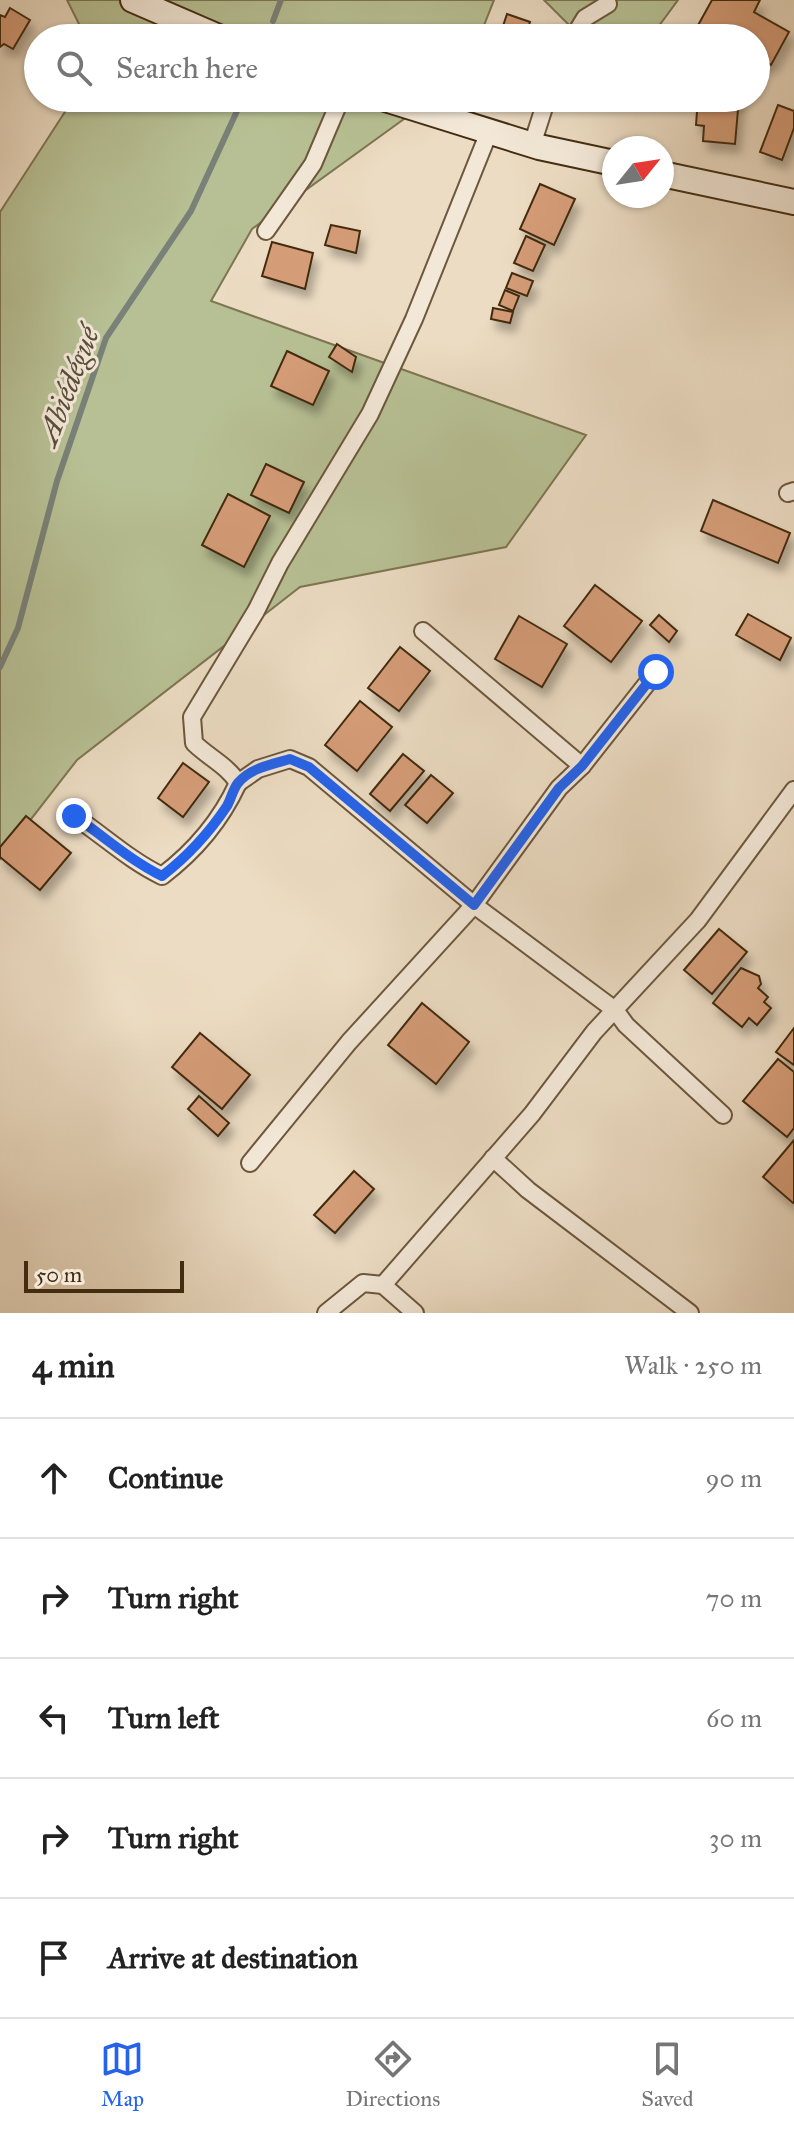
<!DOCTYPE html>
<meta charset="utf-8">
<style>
body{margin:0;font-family:"IM FELL Great Primer",serif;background:#f6f6f6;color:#222}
.compass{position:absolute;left:602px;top:136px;width:72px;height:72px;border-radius:50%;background:#fff;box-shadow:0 2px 6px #0004;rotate:60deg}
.scale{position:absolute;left:24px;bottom:20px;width:160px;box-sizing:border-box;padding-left:8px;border:4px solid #432c10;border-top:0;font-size:22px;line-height:28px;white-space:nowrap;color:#432c10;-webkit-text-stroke:6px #f3e8d8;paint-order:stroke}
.stop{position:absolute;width:24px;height:24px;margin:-18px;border:6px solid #2563eb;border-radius:50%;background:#fff}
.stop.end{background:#2563eb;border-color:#fff;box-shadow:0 2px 8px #0008}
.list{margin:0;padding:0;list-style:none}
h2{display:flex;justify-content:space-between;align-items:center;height:104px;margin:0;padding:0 32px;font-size:34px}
h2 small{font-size:26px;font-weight:400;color:#767676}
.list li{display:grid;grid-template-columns:52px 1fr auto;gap:24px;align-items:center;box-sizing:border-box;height:120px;padding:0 32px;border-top:2px solid #e0e0e0}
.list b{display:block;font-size:30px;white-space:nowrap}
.list em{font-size:26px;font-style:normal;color:#767676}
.icon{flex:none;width:44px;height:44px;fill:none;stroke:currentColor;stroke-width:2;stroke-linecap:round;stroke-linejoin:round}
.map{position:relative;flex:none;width:794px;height:1313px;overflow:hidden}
.search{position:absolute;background:#fff;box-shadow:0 2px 6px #0004;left:24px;right:24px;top:24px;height:88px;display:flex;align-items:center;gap:20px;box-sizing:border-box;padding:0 28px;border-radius:44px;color:#767676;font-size:30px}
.sheet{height:704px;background:#fff}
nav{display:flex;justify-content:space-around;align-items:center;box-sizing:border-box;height:112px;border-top:2px solid #e0e0e0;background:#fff;font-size:22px;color:#767676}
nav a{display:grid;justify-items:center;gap:4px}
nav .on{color:#2563eb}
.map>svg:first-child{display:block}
.green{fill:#b7c094;stroke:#7d7652;stroke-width:2}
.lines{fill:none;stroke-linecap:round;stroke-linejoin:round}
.stream{stroke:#798178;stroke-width:6}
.building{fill:#d49c77;stroke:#432c10;stroke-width:2;filter:url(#shadow)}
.street-casing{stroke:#6d583d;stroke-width:20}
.secondary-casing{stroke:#432c10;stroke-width:28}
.street{stroke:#f3e8d8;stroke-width:16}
.secondary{stroke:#f3e8d8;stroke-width:24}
.route{stroke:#2563eb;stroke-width:10}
.labels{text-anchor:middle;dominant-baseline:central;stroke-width:6;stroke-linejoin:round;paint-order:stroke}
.water-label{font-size:30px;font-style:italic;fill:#5a4f3c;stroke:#f3e8d8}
</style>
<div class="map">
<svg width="794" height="1313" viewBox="0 0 794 1313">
<defs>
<filter id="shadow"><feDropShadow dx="5" dy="9" stdDeviation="4" flood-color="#0004"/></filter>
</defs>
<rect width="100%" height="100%" fill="#ecdcc3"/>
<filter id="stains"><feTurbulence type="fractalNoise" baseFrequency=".0025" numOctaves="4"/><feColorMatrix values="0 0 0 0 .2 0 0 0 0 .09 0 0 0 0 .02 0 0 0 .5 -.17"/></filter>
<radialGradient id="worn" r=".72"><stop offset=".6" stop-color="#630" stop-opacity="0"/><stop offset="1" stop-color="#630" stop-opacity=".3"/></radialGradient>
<g class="green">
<path d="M67,0H494L479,38H86Z"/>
<path d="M544,0H678L650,38H582Z"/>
<path d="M74,98H433L252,229L211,301L586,435L506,547L300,587L77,760L0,859V212Z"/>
</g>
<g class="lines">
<g class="stream">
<path d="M273,21L281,0"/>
<path d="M0,667L18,628L57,481L106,338L191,211L243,98"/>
</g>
</g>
<g class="building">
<path d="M712,0H760L754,12L789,32L771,65L756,57V38H691Z"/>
<path d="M10,8L30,20L13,49L4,44L0,47V15L5,17Z"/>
<path d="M507,14L530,22L525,38L501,32Z"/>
<path d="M698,98H739L735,144L703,141L704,126L696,125Z"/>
<path d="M778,105L794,111V128L782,160L760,152Z"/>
<path d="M540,184L575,199L554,245L520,229Z"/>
<path d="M331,225L360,231L356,253L325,245Z"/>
<path d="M526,236L545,245L533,271L514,263Z"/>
<path d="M272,242L313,253L305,289L262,276Z"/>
<path d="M512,273L533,281L527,296L506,288Z"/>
<path d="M505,290L519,296L513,311L499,305Z"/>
<path d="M493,308L513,312L510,323L491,319Z"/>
<path d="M337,344L356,357L352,372L329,357Z"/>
<path d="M287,351L329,371L313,405L271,386Z"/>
<path d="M266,464L304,482L289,513L251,495Z"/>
<path d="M228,494L270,516L244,567L202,545Z"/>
<path d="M713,500L790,533L778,563L701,531Z"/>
<path d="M595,585L642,621L611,662L564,626Z"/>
<path d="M748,614L791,638L780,660L736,635Z"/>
<path d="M659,615L677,631L669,642L650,625Z"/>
<path d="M519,616L567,644L542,687L495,659Z"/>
<path d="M400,647L430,671L399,711L368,688Z"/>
<path d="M360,701L392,727L357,771L325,745Z"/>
<path d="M403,754L424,771L390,811L370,794Z"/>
<path d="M183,763L209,782L183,817L158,798Z"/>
<path d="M431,775L453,793L427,823L405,805Z"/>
<path d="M26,816L71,853L40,890L0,857V847Z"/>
<path d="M719,929L747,952L712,994L684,970Z"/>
<path d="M741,968L759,976L761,984L758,988L768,997L764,1002L771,1008L757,1025L749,1018L742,1027L713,1003Z"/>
<path d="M422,1003L469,1042L436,1084L388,1045Z"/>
<path d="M794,1028V1065L776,1052Z"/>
<path d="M200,1033L250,1075L222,1109L172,1067Z"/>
<path d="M778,1059L794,1072V1128L787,1137L743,1101Z"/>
<path d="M199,1096L229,1123L218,1136L188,1109Z"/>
<path d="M794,1140V1202L793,1203L763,1177Z"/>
<path d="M354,1171L374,1189L335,1233L314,1215Z"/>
</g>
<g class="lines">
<g class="street-casing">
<g id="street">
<path d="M573,38L585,18L608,4"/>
<path d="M532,145L547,98"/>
<path d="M266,231L313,164L341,98"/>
<path d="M788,493L794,491"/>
<path d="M423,631L582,766"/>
<path d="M238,783L258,769L290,759L309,767L474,905L615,1010L626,1025L723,1115"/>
<path d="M74,816C104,836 129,860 162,876C195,851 221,820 238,783C228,766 208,757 194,743L192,717L256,611L280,563L370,414L414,319L489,132"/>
<path d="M493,1158L528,1190L690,1313"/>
<path d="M250,1163L349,1042L474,905L559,788L582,766L656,672"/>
<path d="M326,1313L363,1283L383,1285"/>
<path d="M415,1313L383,1285L532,1114L594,1032L698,920L794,790"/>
</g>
</g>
<g class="secondary-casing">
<g id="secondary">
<path d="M133,0L221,38"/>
<path d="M382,98L539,147L614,163"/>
<path d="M662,174L794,202"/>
</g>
</g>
<use href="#street" class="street"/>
<use href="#secondary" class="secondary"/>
</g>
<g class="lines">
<path class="route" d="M74,816C104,836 128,859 162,876C188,856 209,833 227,806C231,799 233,789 238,783C250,768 273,764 290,759L309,767L474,905L559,788L582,766L656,672"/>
</g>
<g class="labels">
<g class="water-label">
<text transform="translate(68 386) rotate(-69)">Abiédégué</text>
</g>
</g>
<rect width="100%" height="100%" filter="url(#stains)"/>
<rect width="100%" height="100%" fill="url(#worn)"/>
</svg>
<svg class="compass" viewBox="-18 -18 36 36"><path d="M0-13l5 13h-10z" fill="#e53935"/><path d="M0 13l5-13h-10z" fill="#767676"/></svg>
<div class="scale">50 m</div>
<div class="stop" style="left:656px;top:672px"></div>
<div class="stop end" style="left:74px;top:816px"></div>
<div class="search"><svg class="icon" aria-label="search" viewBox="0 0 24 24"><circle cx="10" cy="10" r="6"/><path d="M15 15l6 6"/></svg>Search here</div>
</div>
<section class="sheet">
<h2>4 min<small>Walk · 250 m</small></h2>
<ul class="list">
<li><svg class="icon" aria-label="ahead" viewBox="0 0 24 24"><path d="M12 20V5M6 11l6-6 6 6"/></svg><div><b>Continue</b></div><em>90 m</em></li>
<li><svg class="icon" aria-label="right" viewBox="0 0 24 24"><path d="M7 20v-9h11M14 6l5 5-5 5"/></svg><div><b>Turn right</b></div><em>70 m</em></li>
<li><svg class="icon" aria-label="left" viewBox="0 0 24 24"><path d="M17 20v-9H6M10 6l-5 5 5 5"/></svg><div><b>Turn left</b></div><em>60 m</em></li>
<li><svg class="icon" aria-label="right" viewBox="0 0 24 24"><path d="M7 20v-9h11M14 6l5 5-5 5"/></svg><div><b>Turn right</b></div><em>30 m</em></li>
<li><svg class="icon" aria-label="arrive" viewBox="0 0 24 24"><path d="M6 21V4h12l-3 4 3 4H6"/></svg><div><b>Arrive at destination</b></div></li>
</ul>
</section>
<nav>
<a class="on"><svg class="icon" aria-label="map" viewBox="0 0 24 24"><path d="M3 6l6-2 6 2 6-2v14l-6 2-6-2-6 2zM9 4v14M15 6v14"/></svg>Map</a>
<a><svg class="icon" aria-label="directions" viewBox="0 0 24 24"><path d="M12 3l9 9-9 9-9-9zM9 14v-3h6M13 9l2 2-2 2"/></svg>Directions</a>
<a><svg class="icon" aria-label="saved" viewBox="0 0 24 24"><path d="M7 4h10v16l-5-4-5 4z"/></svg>Saved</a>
</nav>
